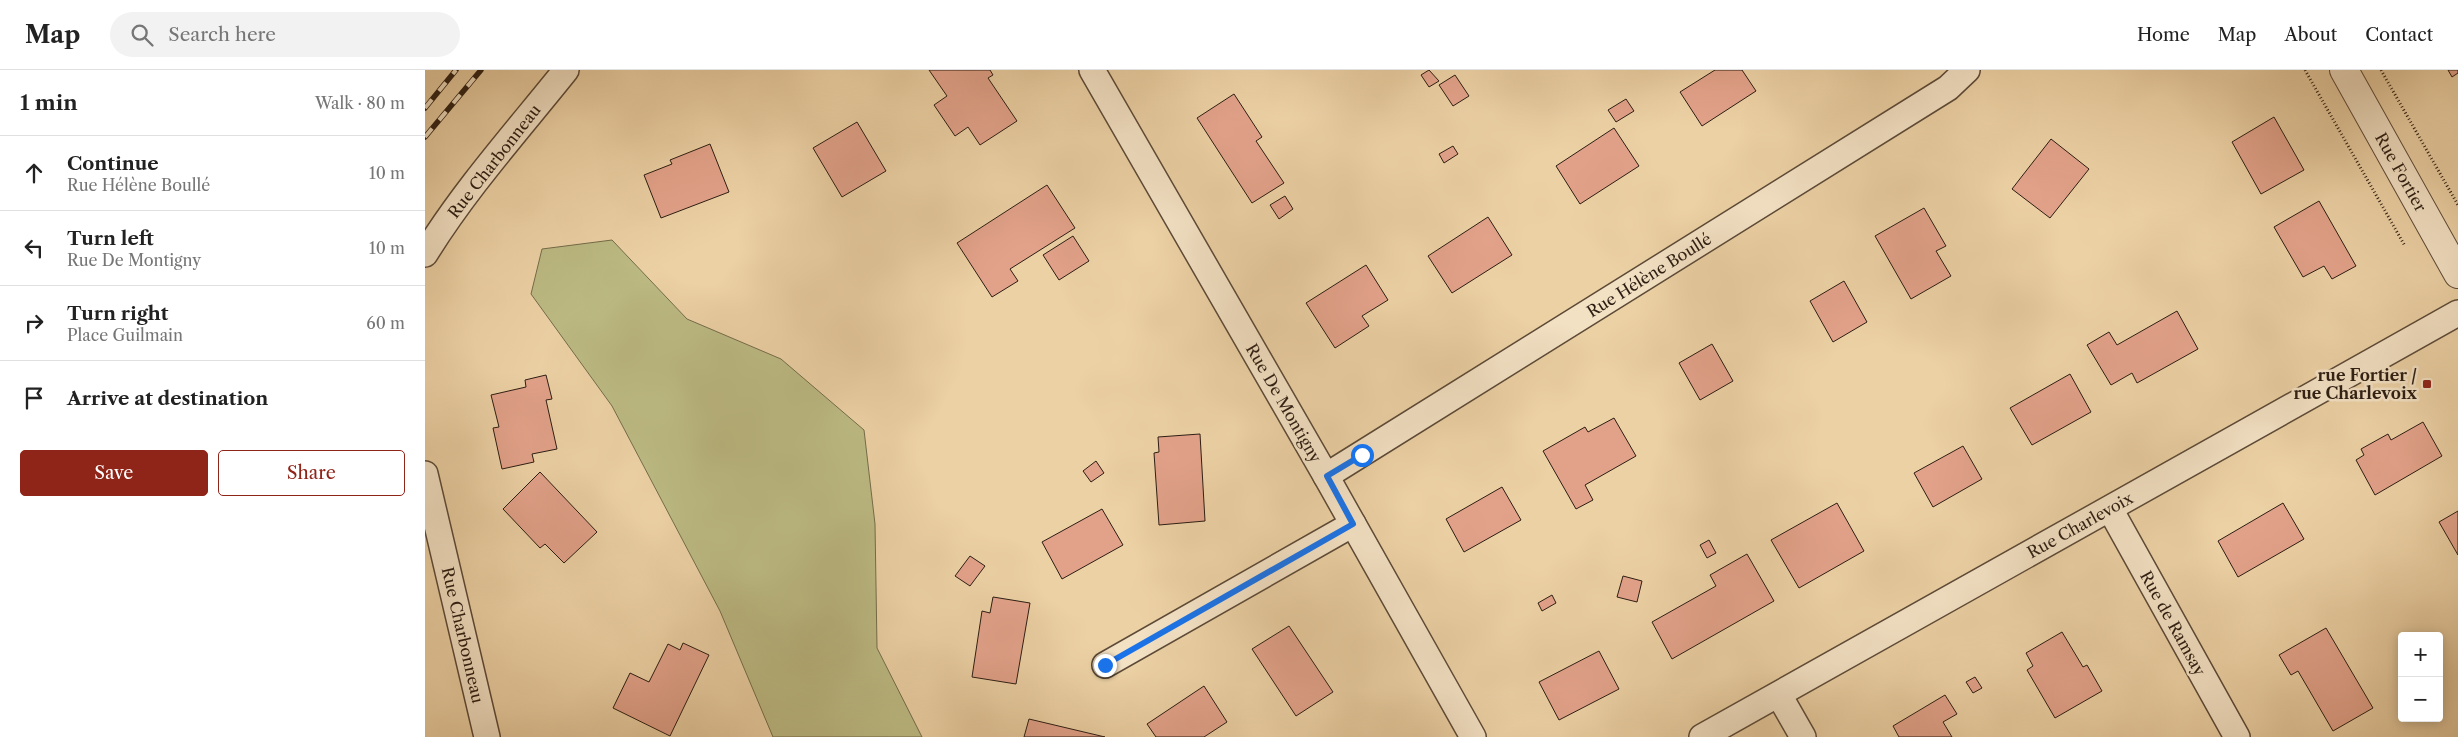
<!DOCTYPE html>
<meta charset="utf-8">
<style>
body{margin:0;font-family:"Libre Caslon Text",serif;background:#f2f2f2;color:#222}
.controls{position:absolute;right:15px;bottom:15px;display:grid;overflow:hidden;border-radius:5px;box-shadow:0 2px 12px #0003}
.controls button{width:45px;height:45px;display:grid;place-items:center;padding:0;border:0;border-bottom:1px solid #e0e0e0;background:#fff;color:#222;font:25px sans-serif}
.stop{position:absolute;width:15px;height:15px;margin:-11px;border:4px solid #1a73e8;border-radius:50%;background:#fff}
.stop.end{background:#1a73e8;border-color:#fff;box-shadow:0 1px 5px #0008}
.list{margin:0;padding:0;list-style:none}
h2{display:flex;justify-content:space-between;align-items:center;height:65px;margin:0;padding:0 20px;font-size:21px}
h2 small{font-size:16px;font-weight:400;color:#767676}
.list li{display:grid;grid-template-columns:32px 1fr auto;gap:15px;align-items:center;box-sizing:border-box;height:75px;padding:0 20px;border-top:1px solid #e0e0e0}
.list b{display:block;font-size:19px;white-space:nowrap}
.list p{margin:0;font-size:16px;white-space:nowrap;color:#767676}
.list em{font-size:16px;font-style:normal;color:#767676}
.actions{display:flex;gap:10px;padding:15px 20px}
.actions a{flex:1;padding:11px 0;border:1px solid #8f2418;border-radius:5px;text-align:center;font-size:18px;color:#8f2418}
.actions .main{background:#8f2418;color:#fff}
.icon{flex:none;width:28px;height:28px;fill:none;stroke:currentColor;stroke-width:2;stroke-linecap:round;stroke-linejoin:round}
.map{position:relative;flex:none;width:2033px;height:667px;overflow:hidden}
header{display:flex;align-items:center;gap:30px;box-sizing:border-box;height:70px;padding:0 25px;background:#fff;border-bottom:1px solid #e0e0e0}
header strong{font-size:24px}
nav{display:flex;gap:28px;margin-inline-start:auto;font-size:18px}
.search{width:350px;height:45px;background:#f2f2f2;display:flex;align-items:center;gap:12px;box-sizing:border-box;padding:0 18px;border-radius:28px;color:#767676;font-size:19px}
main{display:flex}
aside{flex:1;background:#fff}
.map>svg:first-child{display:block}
.green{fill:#bcba83;stroke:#746c4a}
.building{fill:#e2a28a;stroke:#2c1d12}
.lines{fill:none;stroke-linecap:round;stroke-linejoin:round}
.minor-casing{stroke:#5c4a37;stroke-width:28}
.tertiary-casing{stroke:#5c4a37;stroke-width:30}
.path{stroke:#2c1d12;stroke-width:3;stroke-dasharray:1 2.5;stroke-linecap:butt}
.minor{stroke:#f3e1c4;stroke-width:25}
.tertiary{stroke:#f3e1c4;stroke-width:28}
.rail-casing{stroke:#2c1d12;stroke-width:5.5}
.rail{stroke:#f3e1c4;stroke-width:4;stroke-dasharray:11;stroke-linecap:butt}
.route{stroke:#1a73e8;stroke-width:6}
.poi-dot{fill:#8f2418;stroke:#f3e1c4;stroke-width:2}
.labels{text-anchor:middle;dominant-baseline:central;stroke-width:5;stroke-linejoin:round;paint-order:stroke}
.street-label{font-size:16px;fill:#2c1d12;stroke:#f3e1c4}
.poi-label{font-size:16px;font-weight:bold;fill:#2c1d12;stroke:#f3e1c4;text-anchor:end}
</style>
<header>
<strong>Map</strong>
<div class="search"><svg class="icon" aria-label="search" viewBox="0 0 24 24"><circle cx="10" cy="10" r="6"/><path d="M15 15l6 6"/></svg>Search here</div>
<nav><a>Home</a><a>Map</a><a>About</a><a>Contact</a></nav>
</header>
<main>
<aside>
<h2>1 min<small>Walk · 80 m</small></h2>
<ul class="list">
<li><svg class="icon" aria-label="ahead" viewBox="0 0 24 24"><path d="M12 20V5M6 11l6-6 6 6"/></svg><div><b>Continue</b><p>Rue Hélène Boullé</p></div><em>10 m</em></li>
<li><svg class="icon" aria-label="left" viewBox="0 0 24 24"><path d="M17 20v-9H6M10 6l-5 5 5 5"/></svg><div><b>Turn left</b><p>Rue De Montigny</p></div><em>10 m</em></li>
<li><svg class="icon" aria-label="right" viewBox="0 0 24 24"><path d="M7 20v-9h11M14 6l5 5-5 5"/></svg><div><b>Turn right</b><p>Place Guilmain</p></div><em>60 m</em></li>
<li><svg class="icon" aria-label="arrive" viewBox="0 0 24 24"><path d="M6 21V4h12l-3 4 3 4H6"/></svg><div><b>Arrive at destination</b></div></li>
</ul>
<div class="actions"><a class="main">Save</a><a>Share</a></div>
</aside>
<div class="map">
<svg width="2033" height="667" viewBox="0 0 2033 667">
<rect width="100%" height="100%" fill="#ecd1a5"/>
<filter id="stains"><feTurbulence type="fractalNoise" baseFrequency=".004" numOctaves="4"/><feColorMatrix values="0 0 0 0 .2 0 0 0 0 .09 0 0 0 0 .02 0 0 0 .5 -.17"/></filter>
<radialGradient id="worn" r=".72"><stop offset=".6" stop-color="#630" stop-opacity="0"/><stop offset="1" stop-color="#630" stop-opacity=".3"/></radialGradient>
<path class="green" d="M187,170L262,249L356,289L439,360L450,454L452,578L497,667H348L295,541L187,336L106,224L117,179Z"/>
<g class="building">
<path d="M504,0H565L568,5L563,8L592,51L555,75L543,57L530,66L509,35L522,26Z"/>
<path d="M1004,0L1014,11L1004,17L996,5Z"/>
<path d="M1290,0H1317L1331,21L1277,56L1255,22Z"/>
<path d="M2023,0H2033V3L2027,7Z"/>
<path d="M1030,5L1044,26L1028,36L1014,15Z"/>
<path d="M809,24L837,67L831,71L859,113L827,133L772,48Z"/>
<path d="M1201,29L1209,41L1191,52L1183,40Z"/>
<path d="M1849,47L1879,100L1836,124L1807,72Z"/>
<path d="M432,52L461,101L417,127L388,78Z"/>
<path d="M1189,58L1214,96L1155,134L1131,96Z"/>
<path d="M1626,69L1664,99L1625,148L1587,119Z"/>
<path d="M285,74L304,122L236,148L219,105L247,94L245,90Z"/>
<path d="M1028,76L1033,84L1019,93L1014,84Z"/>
<path d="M622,115L650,158L585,199L593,211L567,227L532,173Z"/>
<path d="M860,126L868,139L854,149L845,135Z"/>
<path d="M1894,131L1931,196L1907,209L1899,196L1878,207L1849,157Z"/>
<path d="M1499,138L1521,176L1511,181L1526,206L1486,229L1450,166Z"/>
<path d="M1063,147L1087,185L1027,223L1003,186Z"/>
<path d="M648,166L664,191L634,210L618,185Z"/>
<path d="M941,195L963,230L937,246L944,256L910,278L881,233Z"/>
<path d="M1419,211L1442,252L1408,272L1385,231Z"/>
<path d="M1752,241L1773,279L1712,313L1707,303L1686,315L1662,275L1684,262L1692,275Z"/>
<path d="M1287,274L1308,311L1275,330L1254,293Z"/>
<path d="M1645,304L1666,342L1607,375L1585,338Z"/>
<path d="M121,305L127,329L121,330L132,379L107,384L109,392L77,399L68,358L74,357L66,325L101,317L100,310Z"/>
<path d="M1189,348L1211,386L1160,415L1168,430L1151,439L1118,381L1160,357L1163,362Z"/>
<path d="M1998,352L2017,386L1950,425L1931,390L1939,385L1936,379L1963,364L1966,370Z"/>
<path d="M775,364L780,451L734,455L729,383L734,382L733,367Z"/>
<path d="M1538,376L1557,409L1508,437L1489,403Z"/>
<path d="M671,391L679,403L666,412L658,401Z"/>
<path d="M115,402L172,462L139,493L120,474L115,478L78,439Z"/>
<path d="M1077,417L1096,450L1039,482L1021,449Z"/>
<path d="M1412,433L1439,481L1374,518L1346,470Z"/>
<path d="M1858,433L1879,469L1813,507L1793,471Z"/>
<path d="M677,439L698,475L637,509L617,472Z"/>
<path d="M2033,441V485L2014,452Z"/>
<path d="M1284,470L1291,483L1282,488L1275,475Z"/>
<path d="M1322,484L1349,531L1247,589L1227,552L1291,516L1285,505Z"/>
<path d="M545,486L560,496L545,516L530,506Z"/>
<path d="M1198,506L1217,511L1212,532L1192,527Z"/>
<path d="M1127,525L1131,533L1117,541L1113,533Z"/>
<path d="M568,527L605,533L591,614L547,607L557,541L565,543Z"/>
<path d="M864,556L908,622L871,646L827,579Z"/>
<path d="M1901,558L1948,638L1908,661L1873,601L1866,605L1854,585Z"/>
<path d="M1637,562L1658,597L1662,595L1677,621L1630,648L1602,600L1608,596L1601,583Z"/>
<path d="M258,573L284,585L245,666L188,638L205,603L224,612L243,574L255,580Z"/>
<path d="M1174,581L1194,619L1134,650L1114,612Z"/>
<path d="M1550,607L1557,618L1548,623L1541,612Z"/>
<path d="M779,616L802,652L779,667H731L722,654Z"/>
<path d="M1520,625L1532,644L1518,652L1527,667H1474L1468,656Z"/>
<path d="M604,649L680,667H599Z"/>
</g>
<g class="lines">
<g class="minor-casing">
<g id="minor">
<path d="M667,0L901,406L1048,667"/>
<path d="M0,184C40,119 93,60 141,0"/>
<path d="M0,404L62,667"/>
<path d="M901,406L1523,18L1542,0"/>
<path d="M1685,439L1812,667"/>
<path d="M680,595L928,454"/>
<path d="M1354,625L1378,667"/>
<path d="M1277,667L2033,243"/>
</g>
</g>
<g class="tertiary-casing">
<path id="tertiary" d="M1919,0L2033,204"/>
</g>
<g class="path">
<path d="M1880,0L1980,176"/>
<path d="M1956,0L2033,135"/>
</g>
<use href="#minor" class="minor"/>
<use href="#tertiary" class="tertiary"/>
<g class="rail-casing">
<g id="rail">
<path d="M0,38L31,0"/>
<path d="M0,67L56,0"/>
</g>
</g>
<use href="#rail" class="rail"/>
</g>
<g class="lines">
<path class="route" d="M680,595L928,454L902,406L937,385"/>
</g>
<rect class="poi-dot" x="1997" y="309" width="10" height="10" rx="2.5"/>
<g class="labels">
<g class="street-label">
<text transform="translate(69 91) rotate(-52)">Rue Charbonneau</text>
<text transform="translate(1976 102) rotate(61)">Rue Fortier</text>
<text transform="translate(1224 205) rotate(-32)">Rue Hélène Boullé</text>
<text transform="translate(859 333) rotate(60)">Rue De Montigny</text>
<text transform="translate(1655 455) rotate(-29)">Rue Charlevoix</text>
<text transform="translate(1748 553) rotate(61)">Rue de Ramsay</text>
<text transform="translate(38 565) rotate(77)">Rue Charbonneau</text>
</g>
<g class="poi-label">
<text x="1992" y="305">rue Fortier /<tspan x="1992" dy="18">rue Charlevoix</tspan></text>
</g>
</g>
<rect width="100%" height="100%" filter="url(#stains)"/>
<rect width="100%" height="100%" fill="url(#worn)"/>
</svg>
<div class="controls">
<button>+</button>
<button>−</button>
</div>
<div class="stop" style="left:937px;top:385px"></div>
<div class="stop end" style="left:680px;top:595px"></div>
</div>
</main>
